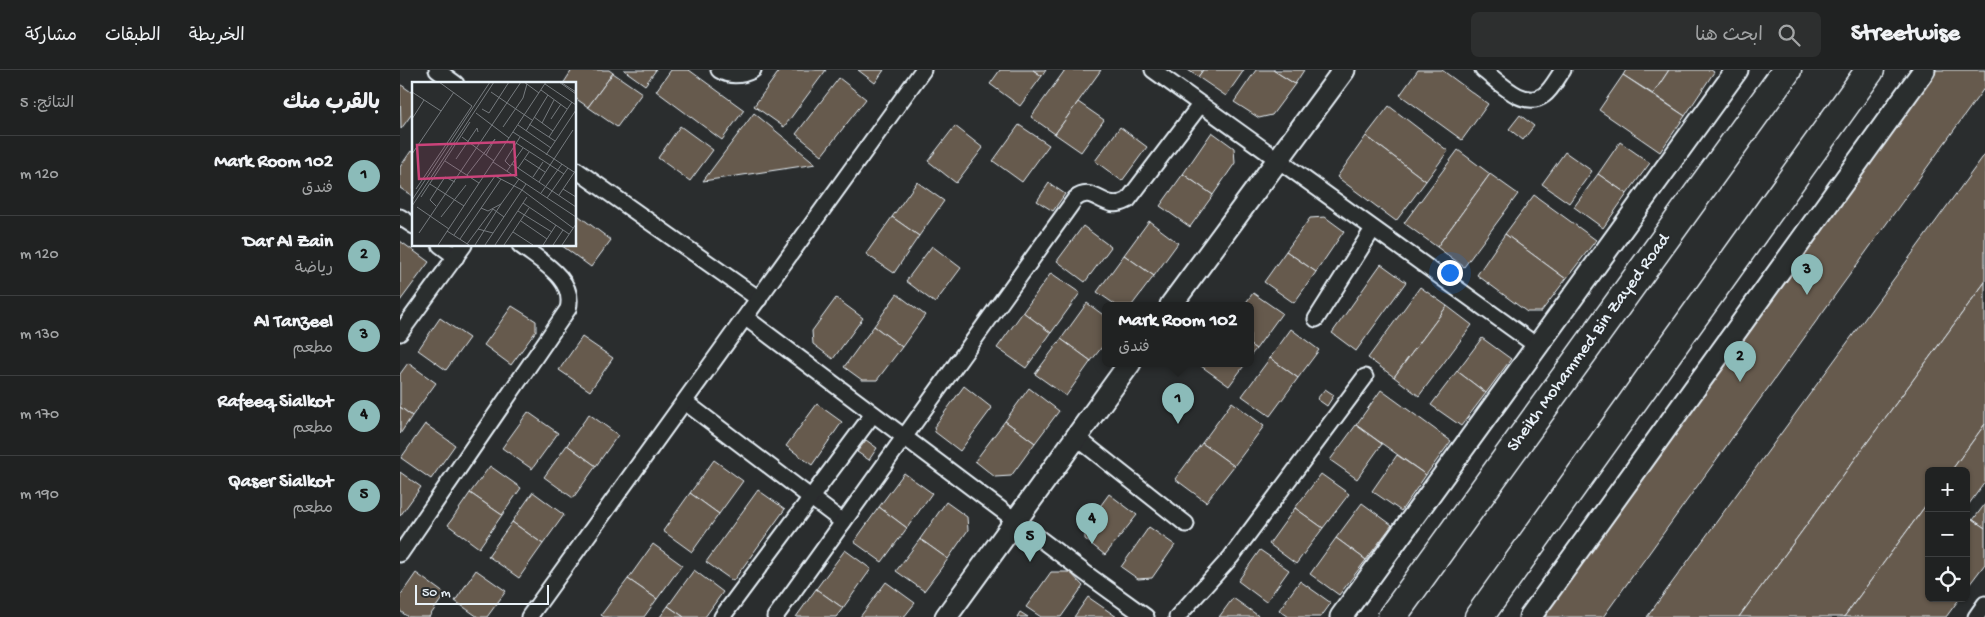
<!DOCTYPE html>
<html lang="ar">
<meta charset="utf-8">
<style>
body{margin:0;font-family:"Gochi Hand","Playpen Sans Arabic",sans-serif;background:#2d2f2f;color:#f1f3f6;direction:rtl}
.controls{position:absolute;right:15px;bottom:15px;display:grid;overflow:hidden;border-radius:8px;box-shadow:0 1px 4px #0004}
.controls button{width:45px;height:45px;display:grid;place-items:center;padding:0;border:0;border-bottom:1px solid #3d3f40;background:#202222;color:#f1f3f6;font:25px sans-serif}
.scale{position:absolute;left:15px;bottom:12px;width:134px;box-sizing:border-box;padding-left:5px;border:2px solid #e8f1f8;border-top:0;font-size:14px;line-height:18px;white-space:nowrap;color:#e8f1f8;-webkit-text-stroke:4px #2a2d2e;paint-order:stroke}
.you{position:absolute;left:1049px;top:202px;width:18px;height:18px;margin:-12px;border:4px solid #fff;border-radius:50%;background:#1a73e8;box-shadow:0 0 0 8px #1a73e833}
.badge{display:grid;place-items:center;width:32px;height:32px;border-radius:50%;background:#8bbbb9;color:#111;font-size:16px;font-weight:700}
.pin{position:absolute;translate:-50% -41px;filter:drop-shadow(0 1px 2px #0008)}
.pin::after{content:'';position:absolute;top:26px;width:18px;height:15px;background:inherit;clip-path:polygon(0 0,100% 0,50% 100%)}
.popup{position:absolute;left:702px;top:232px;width:152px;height:65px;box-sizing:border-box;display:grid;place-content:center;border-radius:8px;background:#202222;filter:drop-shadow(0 1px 4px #0005);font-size:16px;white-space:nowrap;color:#a2a4a5}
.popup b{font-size:19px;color:#f1f3f6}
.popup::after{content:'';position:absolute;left:50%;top:100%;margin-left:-10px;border:10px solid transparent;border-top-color:#202222}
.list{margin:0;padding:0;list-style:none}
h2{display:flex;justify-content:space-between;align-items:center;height:65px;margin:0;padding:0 20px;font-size:21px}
h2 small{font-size:16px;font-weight:400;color:#a2a4a5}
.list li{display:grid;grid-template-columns:32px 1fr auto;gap:15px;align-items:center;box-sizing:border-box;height:80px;padding:0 20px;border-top:1px solid #3d3f40}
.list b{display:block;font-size:19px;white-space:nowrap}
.list p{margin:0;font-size:16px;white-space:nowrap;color:#a2a4a5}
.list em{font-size:16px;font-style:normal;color:#a2a4a5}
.icon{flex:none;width:28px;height:28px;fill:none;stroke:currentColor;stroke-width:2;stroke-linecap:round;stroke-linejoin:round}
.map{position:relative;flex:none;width:1585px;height:547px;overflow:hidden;direction:ltr}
header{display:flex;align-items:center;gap:30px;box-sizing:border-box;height:70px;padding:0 25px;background:#202222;border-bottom:1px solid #3d3f40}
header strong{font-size:24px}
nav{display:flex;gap:28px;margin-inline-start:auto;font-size:18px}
.search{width:350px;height:45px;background:#2d2f2f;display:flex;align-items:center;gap:12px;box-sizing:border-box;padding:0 18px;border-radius:8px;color:#a2a4a5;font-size:19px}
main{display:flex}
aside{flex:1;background:#202222}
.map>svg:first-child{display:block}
.building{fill:#665a4d;stroke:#e8f1f8}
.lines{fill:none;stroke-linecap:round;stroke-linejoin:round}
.street-casing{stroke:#e8f1f8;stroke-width:19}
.secondary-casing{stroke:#e8f1f8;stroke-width:25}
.highway-casing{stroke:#e8f1f8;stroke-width:31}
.street{stroke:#2a2d2e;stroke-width:15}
.secondary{stroke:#2a2d2e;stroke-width:21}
.highway{stroke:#2a2d2e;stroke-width:28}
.labels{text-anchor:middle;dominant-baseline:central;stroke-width:4.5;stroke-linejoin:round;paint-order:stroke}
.street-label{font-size:18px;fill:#e8f1f8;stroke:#2a2d2e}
.inset-road{fill:none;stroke:#767b7f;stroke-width:1}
.view{fill:#ca437a;fill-opacity:0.15;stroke:#ca437a;stroke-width:2.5}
.inset-edge{fill:none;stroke:#e8f1f8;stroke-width:2.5}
</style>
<header>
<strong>Streetwise</strong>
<div class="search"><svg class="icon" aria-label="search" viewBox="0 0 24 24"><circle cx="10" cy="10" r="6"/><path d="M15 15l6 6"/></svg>ابحث هنا</div>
<nav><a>الخريطة</a><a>الطبقات</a><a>مشاركة</a></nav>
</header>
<main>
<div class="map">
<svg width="1585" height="547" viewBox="0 0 1585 547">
<rect width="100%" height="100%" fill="#2a2d2e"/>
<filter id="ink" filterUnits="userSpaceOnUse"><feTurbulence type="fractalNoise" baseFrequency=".02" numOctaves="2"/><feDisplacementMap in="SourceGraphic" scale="10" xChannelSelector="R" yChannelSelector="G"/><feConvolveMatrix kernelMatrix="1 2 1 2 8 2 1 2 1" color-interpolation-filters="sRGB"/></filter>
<g filter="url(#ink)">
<g class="building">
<path d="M172,0H209L213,3L188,37L175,28V14H163Z"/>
<path d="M224,0H256L245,15Z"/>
<path d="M271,0H289L344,40L322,70L256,21Z"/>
<path d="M380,0H426L384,57L354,36Z"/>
<path d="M458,0H484L475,13Z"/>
<path d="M600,0H633L642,6L620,36L590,14Z"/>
<path d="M633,0H646L642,6Z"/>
<path d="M665,0H701L655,64L631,47Z"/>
<path d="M788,0H803L798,7Z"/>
<path d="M803,0H844L826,26L798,7Z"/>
<path d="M856,0H873L895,14L872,45L859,48L834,32Z"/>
<path d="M873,0H904L895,14Z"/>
<path d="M1018,0H1042L1088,34L1062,70L1000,25Z"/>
<path d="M1226,0H1269L1253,24L1223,5Z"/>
<path d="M1269,0H1311L1314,2L1285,46L1253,24Z"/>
<path d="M1529,0H1585V17L1203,547H1134Z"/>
<path d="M213,3L242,23L217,57L188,37Z"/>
<path d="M1223,5L1285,46L1260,82L1199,40Z"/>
<path d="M439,8L466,29L422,85L396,64Z"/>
<path d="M0,14L14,24V41L1,59Z"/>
<path d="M678,32L704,50L681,82L655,64Z"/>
<path d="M989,36L1048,81L1026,111L966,66Z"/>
<path d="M354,43L416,94L303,111Z"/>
<path d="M1120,45L1134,56L1123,70L1109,59Z"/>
<path d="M619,55L649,75L622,112L593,91Z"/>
<path d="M280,56L313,80L290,111L258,88Z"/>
<path d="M555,56L583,78L556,113L528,91Z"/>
<path d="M720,57L747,77L722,111L695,91Z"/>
<path d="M812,62L834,78L835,93L813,125L783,104Z"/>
<path d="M966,66L1026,111L996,151L937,107Z"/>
<path d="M1220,72L1250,93L1227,124L1198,104Z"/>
<path d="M1058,80L1090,104L1037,177L1004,153Z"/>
<path d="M11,81L14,83V127L0,118V97Z"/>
<path d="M1165,82L1192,101L1169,133L1142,114Z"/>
<path d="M1585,84V212L1339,547H1247Z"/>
<path d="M783,104L813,125L790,157L760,136Z"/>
<path d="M1090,104L1118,124L1064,197L1037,177Z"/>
<path d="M1198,104L1227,124L1203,158L1174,137Z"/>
<path d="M517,112L544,131L519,166L492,147Z"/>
<path d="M649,113L665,124L653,141L637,131Z"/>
<path d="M1134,125L1196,170L1166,209L1105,164Z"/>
<path d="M175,143L211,170L191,197L161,175H175Z"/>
<path d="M492,147L519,166L494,203L466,184Z"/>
<path d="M925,147L944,161L916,202L886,181L910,148Z"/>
<path d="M749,151L778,173L754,206L724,185Z"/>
<path d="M683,156L711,177L685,212L657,191Z"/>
<path d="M1105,164L1166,209L1141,242H1127L1077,205Z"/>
<path d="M0,171L29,192L0,231Z"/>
<path d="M532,176L561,198L535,233L506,211Z"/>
<path d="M886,181L916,202L894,233L864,212Z"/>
<path d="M724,185L754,206L732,235H716L697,222Z"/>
<path d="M981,194L1006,212L956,281L932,263Z"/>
<path d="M651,203L680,223L651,263L623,242Z"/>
<path d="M1585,212V354L1551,401H1529V431L1444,547H1339Z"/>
<path d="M1020,217L1047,236L994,307L968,288Z"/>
<path d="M853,223L882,243L856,279L850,275V235H844Z"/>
<path d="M497,224L525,245L502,277L474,256Z"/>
<path d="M436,228L463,248L433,289L413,274L412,261Z"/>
<path d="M687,233L706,247V272L691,291L661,269Z"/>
<path d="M112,236L136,251V261L111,295L84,275Z"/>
<path d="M1047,236L1072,255L1019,326L994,307Z"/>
<path d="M623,242L651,263L626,298L597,278Z"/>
<path d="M40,248L69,268L46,300L18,280Z"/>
<path d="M474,256L502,277L477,310H462L444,297Z"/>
<path d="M891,259L919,280L898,308L870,288Z"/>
<path d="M182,267L213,288L190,321L159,300Z"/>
<path d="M1082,268L1111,289L1086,323L1057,301Z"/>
<path d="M661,269L691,291L666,326L635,304Z"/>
<path d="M850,275L856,279L850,286Z"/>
<path d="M870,288L898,308L870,346L842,326Z"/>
<path d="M8,293L36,313L12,346L0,337V304Z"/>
<path d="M803,293H846L829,316L801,296Z"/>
<path d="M1057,301L1086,323L1061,356L1031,335Z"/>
<path d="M564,316L592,338L560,381L535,362L534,357Z"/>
<path d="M629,318L659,341L635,373L605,351Z"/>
<path d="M925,319L934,325L927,336L917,329Z"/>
<path d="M981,320L1051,371L1026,405L956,355Z"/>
<path d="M832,332L864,356L834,396L802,373Z"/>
<path d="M417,334L442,352L412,395L386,376Z"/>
<path d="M0,337L12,346L0,364Z"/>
<path d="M128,342L158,363L132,399L102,378Z"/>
<path d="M189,344L218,365L196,396L167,375Z"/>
<path d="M605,351L635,373L611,406L595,407L575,391Z"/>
<path d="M25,354L55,375L31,409L1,388Z"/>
<path d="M1585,354V412L1566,438V401H1551Z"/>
<path d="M956,355L982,374L957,409L930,390Z"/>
<path d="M466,370L477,378L469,390L457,382Z"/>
<path d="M802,373L834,396L806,432L775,409Z"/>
<path d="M167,375L196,396L173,428L144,407Z"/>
<path d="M997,385L1026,405L1001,441L972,421Z"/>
<path d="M314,390L343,411L319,444L290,423Z"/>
<path d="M90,396L121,418L102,445L70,423Z"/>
<path d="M0,402L21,417L0,446Z"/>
<path d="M504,403L532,423L507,458L479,437Z"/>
<path d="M921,404L949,424L923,458L895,438Z"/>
<path d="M358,420L385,439L333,511L306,492Z"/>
<path d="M133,422L164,445L143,474L112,452Z"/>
<path d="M70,423L102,445L79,478L48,455Z"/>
<path d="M290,423L319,444L292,482L263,461Z"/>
<path d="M709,424L737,445L705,485L685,469V457Z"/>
<path d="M1529,431V528H1560L1546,547H1444Z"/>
<path d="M546,432L567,447L568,460L548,489L520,469Z"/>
<path d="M962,433L992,455L966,490L936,468Z"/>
<path d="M1585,434V458L1573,450Z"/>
<path d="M479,437L507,458L482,492L454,472Z"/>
<path d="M895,438L923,458L896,494L869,474Z"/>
<path d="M1566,445L1585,458V494L1566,519Z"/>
<path d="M112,452L143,474L119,508L88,486Z"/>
<path d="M749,457L775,475L752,508L738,509L721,497Z"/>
<path d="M936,468L966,490L939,525L910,504Z"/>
<path d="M520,469L548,489L524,521L496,501Z"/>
<path d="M253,474L282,495L257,529L228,509Z"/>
<path d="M445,480L471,499L443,538L416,519Z"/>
<path d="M860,480L889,500L866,532L838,511Z"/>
<path d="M76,500L106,521L87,547H78L55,531Z"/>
<path d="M294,500L323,522L305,547H284L268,536Z"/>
<path d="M651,502H670L683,516L661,547H641L626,537Z"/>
<path d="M16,503L45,524L29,547H8L0,541V526Z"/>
<path d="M228,509L257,529L244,547H204L201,545Z"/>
<path d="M900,511L931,533L921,547H889L879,540Z"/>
<path d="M486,512L515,533L504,547H460Z"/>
<path d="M416,519L443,538L436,547H396Z"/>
<path d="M688,527L717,547H674Z"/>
<path d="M833,528L860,547H819Z"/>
<path d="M268,536L284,547H260Z"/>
<path d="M620,542L628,547H617Z"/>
</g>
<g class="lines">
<g class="street-casing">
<g id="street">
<path d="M37,0L56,14"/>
<path d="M319,0C330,7 341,6 353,0"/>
<path d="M753,0L1137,276"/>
<path d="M1083,0C1099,12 1124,40 1144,25C1152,19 1157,8 1163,0"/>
<path d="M175,99L359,229"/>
<path d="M0,147L14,156"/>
<path d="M40,175L56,187"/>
<path d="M346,248L692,508L746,547"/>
<path d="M916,249L973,159"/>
<path d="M0,263L64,175"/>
<path d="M285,332L443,452"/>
<path d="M676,367L786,454"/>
<path d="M0,484L168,239C176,209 140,191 120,175"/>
<path d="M129,547L523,0"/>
<path d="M322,547L473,344"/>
<path d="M375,547L675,129C695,113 703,144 728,130L800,35"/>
<path d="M777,547L831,487L965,307"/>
<path d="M1576,547L1585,534"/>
</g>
</g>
<g class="secondary-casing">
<g id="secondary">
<path d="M771,235L944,0"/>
<path d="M546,547L730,293"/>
<path d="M941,547L1337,0"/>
<path d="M1130,547L1524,0"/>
</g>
</g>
<g class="highway-casing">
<g id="highway">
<path d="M992,547L1387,0"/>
<path d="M1079,547L1470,0"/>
</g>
</g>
<use href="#street" class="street"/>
<use href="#secondary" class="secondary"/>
<use href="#highway" class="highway"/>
</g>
</g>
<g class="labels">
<g class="street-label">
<text transform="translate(1189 273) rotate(-54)">Sheikh Mohammed Bin Zayed Road</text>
</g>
</g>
<g transform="translate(12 12)">
<rect width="164" height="164" fill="#2a2d2e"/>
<path class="inset-road" d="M27,0L60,24M112,0L127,11M147,0L164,12M150,1L164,10M133,2L164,23M129,8L155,27M0,10L29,29M79,10L120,38M70,27L77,31L97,0M64,31L97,56M122,35L141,49M0,37L12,18M139,37L149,22M130,41L142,18M117,42L143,59M106,43L139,66M91,45L111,16L115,2M114,49L136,13M101,50L162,90M50,55L82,79M137,55L160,20M104,61L152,92M0,72L42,10M134,73L164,28M44,77L65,46L66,50M113,77L133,90M33,79L67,101M81,80L164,135M100,82L164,125M98,84L93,79L108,55M106,86L117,70M95,89L111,66M55,93L83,57L74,73M121,95L131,80M127,100L161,48M18,102L52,124M4,107L60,24M151,107L164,115M129,111L150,82M147,113L164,88M9,115L58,40M135,116L156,86M0,118L78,0M111,121L157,152M0,124L82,0M24,124L18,118L33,95L43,100M5,125L37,147M69,126L76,129L89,122L107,97M106,129L140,150M29,135L54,103M109,139L135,157M66,147L81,151M35,149L57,163M101,150L121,163M7,151L109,0M42,153L83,94L110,108L161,146M48,157L89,97M55,162L81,127L92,135M26,163L134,0M63,163L89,122M73,163L114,102M83,163L115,115M92,163L117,126M131,163L144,143M141,163L151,148M150,163L164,142"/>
<path class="view" d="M102,60L104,93L7,97L5,63Z"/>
<rect width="164" height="164" class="inset-edge"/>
</g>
</svg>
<div class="controls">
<button>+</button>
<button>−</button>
<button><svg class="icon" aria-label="locate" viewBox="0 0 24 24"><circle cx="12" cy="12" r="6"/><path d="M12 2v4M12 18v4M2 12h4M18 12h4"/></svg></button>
</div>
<div class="scale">50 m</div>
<div class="you"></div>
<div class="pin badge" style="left:778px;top:354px">1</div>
<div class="popup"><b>Mark Room 102</b>فندق</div>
<div class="pin badge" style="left:1340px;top:312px">2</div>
<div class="pin badge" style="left:1407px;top:225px">3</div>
<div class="pin badge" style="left:692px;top:474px">4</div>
<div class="pin badge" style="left:630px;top:492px">5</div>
</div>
<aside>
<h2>بالقرب منك<small>النتائج: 5</small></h2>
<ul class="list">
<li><span class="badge">1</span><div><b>Mark Room 102</b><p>فندق</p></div><em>120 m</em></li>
<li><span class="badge">2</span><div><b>Dar Al Zain</b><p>رياضة</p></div><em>120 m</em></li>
<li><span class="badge">3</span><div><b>Al Tanzeel</b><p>مطعم</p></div><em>130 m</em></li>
<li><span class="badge">4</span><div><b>Rafeeq Sialkot</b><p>مطعم</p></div><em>170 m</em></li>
<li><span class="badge">5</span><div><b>Qaser Sialkot</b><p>مطعم</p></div><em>190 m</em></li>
</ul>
</aside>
</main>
